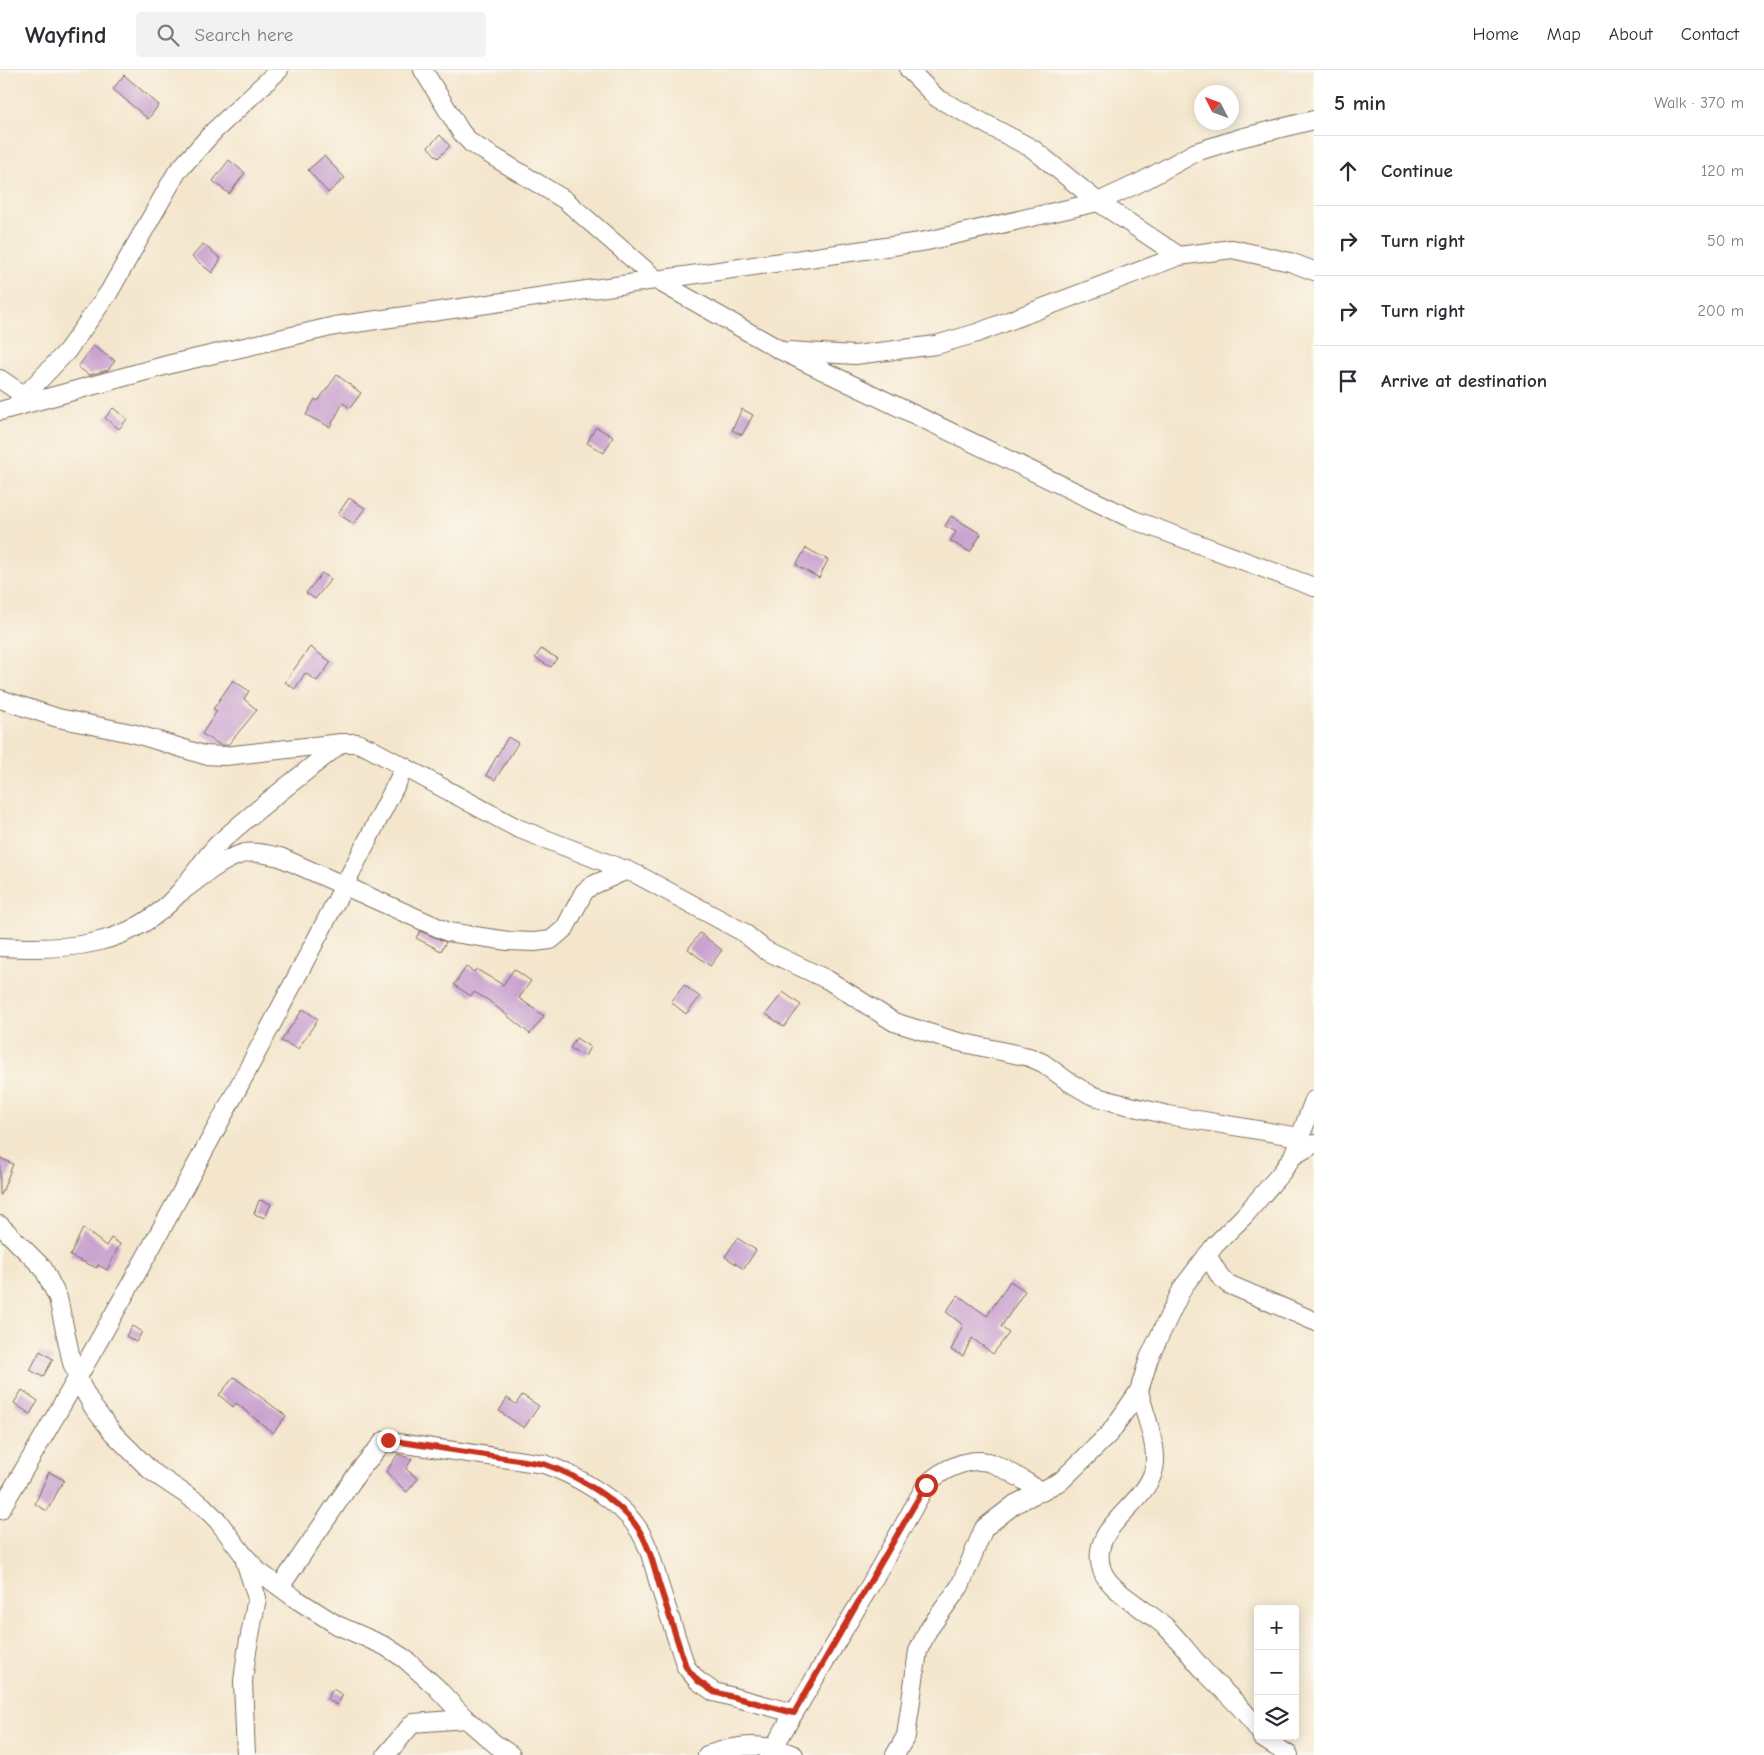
<!DOCTYPE html>
<meta charset="utf-8">
<style>
body{margin:0;font-family:"Comic Neue",sans-serif;background:#f2f2f3;color:#2b2b33}
.controls{position:absolute;right:15px;bottom:15px;display:grid;overflow:hidden;border-radius:5px;box-shadow:0 2px 12px #0003}
.controls button{width:45px;height:45px;display:grid;place-items:center;padding:0;border:0;border-bottom:1px solid #e1e1e2;background:#fff;color:#2b2b33;font:25px sans-serif}
.compass{position:absolute;left:1194px;top:15px;width:45px;height:45px;border-radius:50%;background:#fff;box-shadow:0 2px 12px #0003;rotate:312deg}
.stop{position:absolute;width:15px;height:15px;margin:-11px;border:4px solid #c8321e;border-radius:50%;background:#fff}
.stop.end{background:#c8321e;border-color:#fff;box-shadow:0 1px 5px #0008}
.list{margin:0;padding:0;list-style:none}
h2{display:flex;justify-content:space-between;align-items:center;height:65px;margin:0;padding:0 20px;font-size:21px}
h2 small{font-size:16px;font-weight:400;color:#7c7c81}
.list li{display:grid;grid-template-columns:32px 1fr auto;gap:15px;align-items:center;box-sizing:border-box;height:70px;padding:0 20px;border-top:1px solid #e1e1e2}
.list b{display:block;font-size:19px;white-space:nowrap}
.list em{font-size:16px;font-style:normal;color:#7c7c81}
.icon{flex:none;width:28px;height:28px;fill:none;stroke:currentColor;stroke-width:2;stroke-linecap:round;stroke-linejoin:round}
.map{position:relative;flex:none;width:1314px;height:1685px;overflow:hidden}
header{display:flex;align-items:center;gap:30px;box-sizing:border-box;height:70px;padding:0 25px;background:#fff;border-bottom:1px solid #e1e1e2}
header strong{font-size:24px}
nav{display:flex;gap:28px;margin-inline-start:auto;font-size:18px}
.search{width:350px;height:45px;background:#f2f2f3;display:flex;align-items:center;gap:12px;box-sizing:border-box;padding:0 18px;border-radius:5px;color:#7c7c81;font-size:19px}
main{display:flex}
aside{flex:1;background:#fff}
.map>svg:first-child{display:block}
.building{fill:#c9a3d0}
.lines{fill:none;stroke-linecap:round;stroke-linejoin:round}
.street-casing{stroke:#7c6c5b;stroke-width:20}
.street{stroke:#fff;stroke-width:18}
.route{stroke:#c8321e;stroke-width:6}
</style>
<header>
<strong>Wayfind</strong>
<div class="search"><svg class="icon" aria-label="search" viewBox="0 0 24 24"><circle cx="10" cy="10" r="6"/><path d="M15 15l6 6"/></svg>Search here</div>
<nav><a>Home</a><a>Map</a><a>About</a><a>Contact</a></nav>
</header>
<main>
<div class="map">
<svg width="1314" height="1685" viewBox="0 0 1314 1685">
<rect width="100%" height="100%" fill="#fbf7ec"/>
<filter id="ink" filterUnits="userSpaceOnUse"><feTurbulence type="fractalNoise" baseFrequency=".02" numOctaves="2"/><feDisplacementMap in="SourceGraphic" scale="10" xChannelSelector="R" yChannelSelector="G"/><feConvolveMatrix kernelMatrix="1 2 1 2 8 2 1 2 1" color-interpolation-filters="sRGB"/></filter>
<filter id="wash" filterUnits="userSpaceOnUse"><feTurbulence type="fractalNoise" baseFrequency=".0096" numOctaves="4" result="noise"/><feDisplacementMap in="SourceGraphic" scale="20" xChannelSelector="R" yChannelSelector="G"/><feGaussianBlur stdDeviation="1.12" result="paint"/><feColorMatrix in="noise" values="0 0 0 0 0 0 0 0 0 0 0 0 0 0 0 0 0 1.4 0 .05"/><feComposite in="paint" operator="in"/></filter>
<g filter="url(#wash)">
<rect width="100%" height="100%" fill="#f4e6cd"/>
<g id="blocks">
<g class="building">
<path d="M124,5L159,35L148,49L113,19Z"/>
<path d="M440,65L450,76L438,88L428,77Z"/>
<path d="M324,86L345,108L328,123L308,100Z"/>
<path d="M229,90L245,103L229,124L213,111Z"/>
<path d="M203,174L221,189L212,203L192,187Z"/>
<path d="M93,276L115,291L108,300L89,305L78,297Z"/>
<path d="M337,305L361,323L350,338L343,333L330,357L306,345L315,329L318,331Z"/>
<path d="M113,338L127,349L119,359L105,348Z"/>
<path d="M742,339L753,345L742,365L732,360Z"/>
<path d="M596,357L613,367L604,383L587,373Z"/>
<path d="M349,428L365,438L354,454L338,444Z"/>
<path d="M951,446L981,464L970,482L950,471L956,462L945,456Z"/>
<path d="M806,478L828,490L819,508L796,495Z"/>
<path d="M322,503L331,509L315,529L306,523Z"/>
<path d="M310,577L331,592L317,611L305,603L295,619L285,612Z"/>
<path d="M541,579L557,588L551,597L535,588Z"/>
<path d="M233,610L249,621L244,629L257,640L228,675H220L202,664L217,641L213,639Z"/>
<path d="M508,667L518,673L495,710L486,705Z"/>
<path d="M420,861L446,872L441,881L416,868Z"/>
<path d="M700,863L722,880L710,896L688,879Z"/>
<path d="M466,897L474,902L476,899L503,915L514,899L531,911L519,928L544,946L530,964L488,930L474,922L471,926L454,915Z"/>
<path d="M684,915L700,927L686,944L671,932Z"/>
<path d="M783,922L801,935L784,957L766,944Z"/>
<path d="M303,939L318,949L298,979L281,971Z"/>
<path d="M576,968L590,977L585,986L570,978Z"/>
<path d="M0,1088L13,1094L1,1125H0Z"/>
<path d="M259,1130L271,1134L265,1148L254,1144Z"/>
<path d="M83,1158L106,1176L111,1168L120,1174L107,1200L98,1195L97,1198L70,1186Z"/>
<path d="M737,1168L756,1180L744,1199L725,1187Z"/>
<path d="M1010,1211L1025,1221L1001,1257L1009,1263L993,1284L972,1268L963,1286L951,1280L963,1255L946,1242L958,1225L987,1246Z"/>
<path d="M132,1256L142,1262L136,1272L126,1266Z"/>
<path d="M40,1281L53,1289L43,1307L30,1300Z"/>
<path d="M234,1307L286,1346L273,1363L236,1333L233,1337L219,1325Z"/>
<path d="M22,1320L38,1331L30,1344L14,1333Z"/>
<path d="M522,1325L539,1336L524,1358L499,1341L507,1328L516,1334Z"/>
<path d="M398,1384L412,1389L406,1399L418,1409L407,1422L386,1402Z"/>
<path d="M49,1402L64,1410L47,1441L35,1434Z"/>
<path d="M333,1619L343,1625L337,1635L327,1629Z"/>
</g>
</g>
</g>
<g filter="url(#ink)">
<use href="#blocks" fill-opacity="0" stroke="#7c6c5b" stroke-width="1"/>
<g class="lines">
<g class="street-casing">
<g id="street">
<path d="M423,0L461,62L471,73L565,130L658,211L782,281L1134,450L1314,517"/>
<path d="M909,0L937,28L1033,79L1098,132L1179,186L1232,179L1290,192L1314,201"/>
<path d="M789,281L855,285L936,275L977,263L1179,186"/>
<path d="M0,309L25,326"/>
<path d="M14,337L67,281L109,222L177,102L214,61L279,0"/>
<path d="M0,341L171,294L335,256L927,171L1098,132L1143,111L1196,82L1240,68L1314,50"/>
<path d="M0,629L58,648L136,664L204,685L225,686L341,673H357L369,678L517,758L638,805L743,862L765,880L828,910L894,952L955,971L1029,987L1043,993L1069,1012L1091,1025L1114,1032L1168,1045L1299,1067"/>
<path d="M178,824C198,810 221,789 245,783C257,781 269,785 280,787L448,862L508,871L534,872L551,870L565,858L584,822L591,816L627,800"/>
<path d="M0,877C67,881 131,877 178,824C192,808 203,789 218,774C257,738 301,706 341,673"/>
<path d="M1293,1086L1314,1074"/>
<path d="M0,1155L43,1198L58,1228L72,1293L82,1317L93,1337L113,1363L151,1401L203,1436L218,1451L242,1483L258,1501L296,1529L337,1555L385,1576L405,1589L436,1617L466,1649L495,1674L511,1685"/>
<path d="M1207,1185L1221,1208L1228,1214L1314,1251"/>
<path d="M1139,1321C1144,1343 1156,1369 1155,1392C1153,1434 1086,1454 1102,1500C1109,1521 1150,1542 1167,1558C1181,1572 1193,1589 1207,1604C1224,1622 1245,1639 1258,1660"/>
<path d="M0,1440C145,1198 277,948 405,697"/>
<path d="M245,1491L257,1528L247,1581L243,1611L246,1685"/>
<path d="M280,1517L359,1401L384,1371L544,1394C576,1405 621,1431 639,1460C649,1476 654,1496 659,1514C668,1542 677,1569 686,1597L698,1611L714,1622L794,1643"/>
<path d="M1262,1668L1289,1685"/>
<path d="M386,1685L413,1653L466,1649"/>
<path d="M707,1685C740,1674 762,1672 794,1685"/>
<path d="M769,1685L868,1519L926,1415C942,1399 971,1385 994,1394C1011,1401 1027,1413 1042,1422"/>
<path d="M895,1685L906,1666L918,1581L928,1560L960,1516L984,1458L1015,1434L1061,1411L1110,1363L1139,1321L1149,1288L1183,1217L1215,1175L1244,1146L1282,1102L1293,1086L1314,1030"/>
</g>
</g>
<use href="#street" class="street"/>
</g>
</g>
<g class="lines" filter="url(#ink)">
<path class="route" d="M388,1370L544,1394C576,1405 621,1431 639,1460C649,1476 654,1496 659,1514C668,1542 677,1569 686,1597L698,1611L714,1622L794,1643L926,1415"/>
</g>
</svg>
<div class="controls">
<button>+</button>
<button>−</button>
<button><svg class="icon" aria-label="layers" viewBox="0 0 24 24"><path d="M12 4l9 5-9 5-9-5zM3 14l9 5 9-5"/></svg></button>
</div>
<svg class="compass" viewBox="-18 -18 36 36"><path d="M0-13l5 13h-10z" fill="#e53935"/><path d="M0 13l5-13h-10z" fill="#7c7c81"/></svg>
<div class="stop" style="left:926px;top:1415px"></div>
<div class="stop end" style="left:388px;top:1370px"></div>
</div>
<aside>
<h2>5 min<small>Walk · 370 m</small></h2>
<ul class="list">
<li><svg class="icon" aria-label="ahead" viewBox="0 0 24 24"><path d="M12 20V5M6 11l6-6 6 6"/></svg><div><b>Continue</b></div><em>120 m</em></li>
<li><svg class="icon" aria-label="right" viewBox="0 0 24 24"><path d="M7 20v-9h11M14 6l5 5-5 5"/></svg><div><b>Turn right</b></div><em>50 m</em></li>
<li><svg class="icon" aria-label="right" viewBox="0 0 24 24"><path d="M7 20v-9h11M14 6l5 5-5 5"/></svg><div><b>Turn right</b></div><em>200 m</em></li>
<li><svg class="icon" aria-label="arrive" viewBox="0 0 24 24"><path d="M6 21V4h12l-3 4 3 4H6"/></svg><div><b>Arrive at destination</b></div></li>
</ul>
</aside>
</main>
